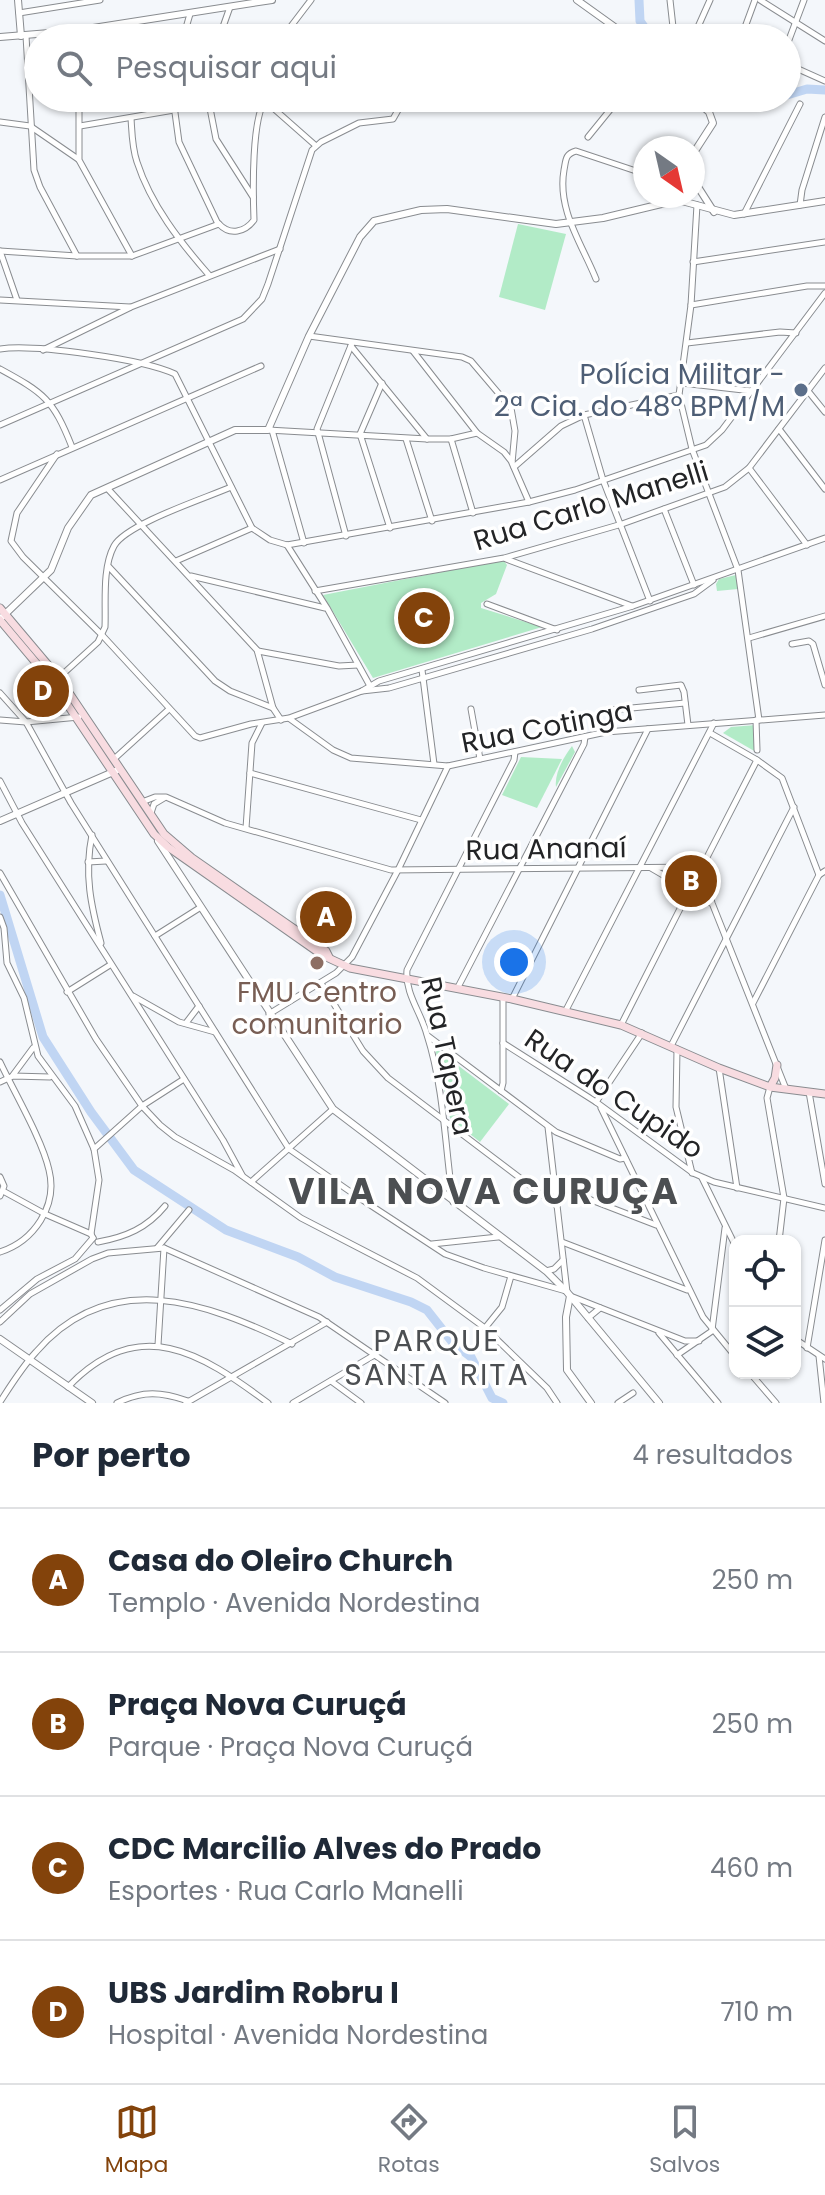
<!DOCTYPE html>
<html lang="pt">
<meta charset="utf-8">
<style>
body{margin:0;font-family:Poppins,sans-serif;background:#f6f6f7;color:#1f2937}
.controls{position:absolute;right:24px;bottom:24px;display:grid;overflow:hidden;border-radius:16px;box-shadow:0 2px 6px #0004}
.controls button{width:72px;height:72px;display:grid;place-items:center;padding:0;border:0;border-bottom:2px solid #e0e1e3;background:#fff;color:#1f2937;font:40px sans-serif}
.compass{position:absolute;left:633px;top:136px;width:72px;height:72px;border-radius:50%;background:#fff;box-shadow:0 2px 6px #0004;rotate:146deg}
.you{position:absolute;left:514px;top:962px;width:28px;height:28px;margin:-20px;border:6px solid #fff;border-radius:50%;background:#1a73e8;box-shadow:0 0 0 12px #1a73e833}
.badge{display:grid;place-items:center;width:52px;height:52px;border-radius:50%;background:#83430b;color:#fff;font-size:26px;font-weight:700}
.pin{position:absolute;translate:-50% -50%;border:4px solid #fff;box-shadow:0 2px 8px #0006}
.list{margin:0;padding:0;list-style:none}
h2{display:flex;justify-content:space-between;align-items:center;height:104px;margin:0;padding:0 32px;font-size:34px}
h2 small{font-size:26px;font-weight:400;color:#747a83}
.list li{display:grid;grid-template-columns:52px 1fr auto;gap:24px;align-items:center;box-sizing:border-box;height:144px;padding:0 32px;border-top:2px solid #e0e1e3}
.list b{display:block;font-size:30px;white-space:nowrap}
.list p{margin:0;font-size:26px;white-space:nowrap;color:#747a83}
.list em{font-size:26px;font-style:normal;color:#747a83}
.icon{flex:none;width:44px;height:44px;fill:none;stroke:currentColor;stroke-width:2;stroke-linecap:round;stroke-linejoin:round}
.map{position:relative;flex:none;width:825px;height:1403px;overflow:hidden}
.search{position:absolute;background:#fff;box-shadow:0 2px 6px #0004;left:24px;right:24px;top:24px;height:88px;display:flex;align-items:center;gap:20px;box-sizing:border-box;padding:0 28px;border-radius:44px;color:#747a83;font-size:30px}
.sheet{height:680px;background:#fff}
nav{display:flex;justify-content:space-around;align-items:center;box-sizing:border-box;height:112px;border-top:2px solid #e0e1e3;background:#fff;font-size:22px;color:#747a83}
nav a{display:grid;justify-items:center;gap:4px}
nav .on{color:#83430b}
.map>svg:first-child{display:block}
.green{fill:#b2ebc7}
.lines{fill:none;stroke-linecap:round;stroke-linejoin:round}
.river{stroke:#c0d5f3;stroke-width:9}
.minor-casing{stroke:#898c90;stroke-width:7}
.tertiary-casing{stroke:#898c90;stroke-width:8}
.secondary-casing{stroke:#898c90;stroke-width:9}
.minor{stroke:#fff;stroke-width:5}
.tertiary{stroke:#fff;stroke-width:6}
.secondary{stroke:#f8dce1;stroke-width:7}
.service-dot{fill:#5c6f8a;stroke:#fff;stroke-width:3}
.education-dot{fill:#8d6e63;stroke:#fff;stroke-width:3}
.labels{text-anchor:middle;dominant-baseline:central;stroke-width:7;stroke-linejoin:round;paint-order:stroke}
.service-label{font-size:28px;fill:#4e5e75;stroke:#fff;text-anchor:end}
.street-label{font-size:28px;fill:#232426;stroke:#fff}
.education-label{font-size:28px;fill:#785e54;stroke:#fff}
.neighbourhood-label{font-size:30px;letter-spacing:2px;fill:#4c4f52;stroke:#fff}
.district-label{font-size:36px;font-weight:bold;letter-spacing:2px;fill:#4c4f52;stroke:#fff}
</style>
<div class="map">
<svg width="825" height="1403" viewBox="0 0 825 1403">
<rect width="100%" height="100%" fill="#f4f7fb"/>
<g class="green">
<path d="M518,224L566,234L545,310L499,297Z"/>
<path d="M503,560L507,565L496,594L481,603V608L542,627L373,678L323,595Z"/>
<path d="M736,575L738,589L717,591L716,584L719,579Z"/>
<path d="M756,725V752L723,733L731,727Z"/>
<path d="M572,746L575,752L556,787C554,773 565,755 572,746Z"/>
<path d="M521,757L562,759L537,808L502,795Z"/>
<path d="M435,1048L509,1104L480,1142L450,1118Z"/>
</g>
<g class="lines">
<g class="river">
<path d="M639,0L640,21L652,38"/>
<path d="M787,95L807,89L825,90"/>
<path d="M736,98L762,102L776,98"/>
<path d="M0,895L43,1037L91,1112L134,1170L226,1230L298,1257L335,1277L411,1302L427,1310L453,1343L471,1357L492,1398L503,1403"/>
</g>
<g class="minor-casing">
<g id="minor">
<path d="M670,0L673,27L682,38"/>
<path d="M760,0L825,41"/>
<path d="M19,13L100,0"/>
<path d="M26,36L34,170L40,187L77,256"/>
<path d="M183,38L190,14"/>
<path d="M219,38L230,7"/>
<path d="M282,38L311,0"/>
<path d="M693,38L710,0"/>
<path d="M741,38L755,0"/>
<path d="M787,45L804,0"/>
<path d="M787,64L825,81"/>
<path d="M79,98V160L132,256"/>
<path d="M173,98L179,142L218,224"/>
<path d="M208,98L216,139L253,197"/>
<path d="M264,100L315,145"/>
<path d="M131,118C132,133 132,148 137,162C151,205 180,242 209,275"/>
<path d="M0,122L30,126L78,159"/>
<path d="M80,126L174,110"/>
<path d="M588,137L614,105L624,98"/>
<path d="M697,205L691,305L679,395L692,449L738,570L759,720"/>
<path d="M800,205L802,190L825,117"/>
<path d="M744,214L800,104"/>
<path d="M219,224C230,236 245,232 254,220C253,195 251,114 267,98"/>
<path d="M0,251L77,256H132L219,224"/>
<path d="M0,251L17,300"/>
<path d="M693,262L825,242"/>
<path d="M596,279C582,244 557,210 564,170C566,160 565,154 576,151L645,174"/>
<path d="M0,300L130,307"/>
<path d="M691,305L807,286H825"/>
<path d="M309,336L462,357L471,361L511,408L515,431L512,463L529,502"/>
<path d="M687,343L780,332L796,333"/>
<path d="M351,346L427,439"/>
<path d="M0,349C34,344 143,359 175,374L252,528L270,540L287,545L529,502L575,490L706,445L722,430L825,293"/>
<path d="M43,350L131,307L280,249"/>
<path d="M413,351L477,433L504,452L512,462"/>
<path d="M0,369C44,393 53,399 72,447"/>
<path d="M382,383L360,434L390,528"/>
<path d="M682,383L752,391"/>
<path d="M808,391L825,412"/>
<path d="M584,415L603,480L650,601"/>
<path d="M0,425L243,319L262,299L268,284L312,150L321,142L359,123L393,119L405,98"/>
<path d="M779,429L825,489"/>
<path d="M268,430L427,439H451L477,433"/>
<path d="M272,430L304,543"/>
<path d="M406,439L432,521"/>
<path d="M451,439L473,513"/>
<path d="M57,454L17,513L11,541L23,557L102,635L195,736L200,738L251,724L289,718L362,691L379,681L633,606L825,538"/>
<path d="M514,467L561,426L584,415L679,395"/>
<path d="M749,468L807,545"/>
<path d="M0,480L261,366"/>
<path d="M107,488L257,650L273,708L281,720"/>
<path d="M664,509L694,585"/>
<path d="M346,536L317,429L352,343"/>
<path d="M287,545L327,608L370,686"/>
<path d="M506,559L632,606"/>
<path d="M176,561L252,528"/>
<path d="M109,567L215,681L230,691L273,708"/>
<path d="M191,576L325,608"/>
<path d="M315,591L504,558L622,524L725,487L749,468L825,368"/>
<path d="M487,604L557,630"/>
<path d="M749,638L825,616"/>
<path d="M792,644L809,641L813,644L825,685"/>
<path d="M258,651L339,666L358,665"/>
<path d="M422,670L434,764"/>
<path d="M53,683L98,642L105,627C106,603 102,568 114,546C126,524 206,498 231,487"/>
<path d="M639,690L681,685L684,692L688,725"/>
<path d="M362,691L389,688L592,629L694,594L713,580"/>
<path d="M0,693L26,722L71,803L289,1149L355,1195L445,1254L484,1268L566,1291"/>
<path d="M471,709L480,759"/>
<path d="M610,710L685,703"/>
<path d="M290,719L333,750L351,758L448,766L606,732L825,715"/>
<path d="M0,720L26,722L79,717"/>
<path d="M756,720L757,750"/>
<path d="M710,733L757,760L782,778L819,875"/>
<path d="M114,759L169,709"/>
<path d="M250,773L421,820"/>
<path d="M0,781L22,823L223,1140L242,1175"/>
<path d="M142,802L155,797H166L225,823L391,870L702,867"/>
<path d="M151,813L154,804L164,798"/>
<path d="M246,828L252,743L262,723"/>
<path d="M92,835C84,874 91,906 101,943"/>
<path d="M88,862L106,861"/>
<path d="M702,867L712,903L786,1089"/>
<path d="M702,867L757,760"/>
<path d="M651,868L711,903"/>
<path d="M0,873L96,1039L142,1106L160,1125L175,1137L234,1170L301,1218L417,1278L485,1328L547,1388L557,1403"/>
<path d="M0,917L4,928L7,963L24,998L38,1056L75,1106L94,1149L99,1180L91,1234L93,1238"/>
<path d="M155,936L201,907"/>
<path d="M321,983L363,1051L388,1078L557,1206"/>
<path d="M457,989L584,744L585,737"/>
<path d="M67,992L110,965"/>
<path d="M133,996L179,1022L215,1032"/>
<path d="M512,999L648,729"/>
<path d="M753,1003L819,875L825,871"/>
<path d="M565,1012L714,723"/>
<path d="M269,1014L336,973L352,957L398,870L448,766"/>
<path d="M186,1023L199,1006"/>
<path d="M621,1025L689,891"/>
<path d="M428,1036L556,1132L620,1159L625,1158"/>
<path d="M503,1043L596,1102L693,1173L714,1182L825,1208"/>
<path d="M671,1046L794,807"/>
<path d="M677,1049L676,1107L692,1173"/>
<path d="M0,1062C14,1092 42,1139 49,1170C58,1206 34,1241 0,1252"/>
<path d="M719,1068L737,1188"/>
<path d="M13,1075L33,1048"/>
<path d="M0,1082L13,1076L50,1077"/>
<path d="M770,1087L767,1098L784,1198L779,1241"/>
<path d="M501,1091L503,1083V998"/>
<path d="M809,1092L825,1184"/>
<path d="M596,1102L642,1033"/>
<path d="M601,1108L703,1317L735,1356"/>
<path d="M548,1127L567,1292"/>
<path d="M94,1149L142,1106L184,1079"/>
<path d="M0,1177L4,1186L0,1196"/>
<path d="M702,1178L735,1245"/>
<path d="M251,1182L333,1109"/>
<path d="M555,1186L656,1225"/>
<path d="M3,1191L45,1214L91,1234"/>
<path d="M453,1202C445,1146 444,1088 427,1035C421,1012 405,994 407,970L514,760L515,752"/>
<path d="M98,1242C126,1237 147,1228 165,1206"/>
<path d="M562,1242L687,1290"/>
<path d="M432,1244L498,1237"/>
<path d="M157,1248L189,1210"/>
<path d="M546,1271L554,1269L563,1260"/>
<path d="M573,1297L685,1341H699"/>
<path d="M0,1310L37,1279L75,1259L93,1238"/>
<path d="M588,1318L600,1308"/>
<path d="M0,1322L30,1294L92,1259L108,1253L164,1248L319,1317L445,1403"/>
<path d="M485,1328L502,1307L511,1276"/>
<path d="M712,1330L725,1228"/>
<path d="M659,1333L718,1403"/>
<path d="M795,1339L825,1359"/>
<path d="M158,1345L164,1248"/>
<path d="M807,1348L825,1240"/>
<path d="M677,1355L712,1331"/>
<path d="M819,1356L824,1403"/>
<path d="M750,1373L776,1403"/>
<path d="M331,1381L361,1403"/>
<path d="M68,1387C139,1313 201,1353 268,1403"/>
<path d="M0,1402C11,1385 22,1367 36,1352C110,1267 206,1302 292,1344"/>
<path d="M117,1403C143,1390 162,1392 188,1401"/>
<path d="M186,1403L327,1322"/>
<path d="M293,1403L376,1354"/>
<path d="M618,1403L633,1393"/>
</g>
</g>
<g class="tertiary-casing">
<g id="tertiary">
<path d="M18,0L21,36"/>
<path d="M577,0L630,38"/>
<path d="M0,37L74,31L272,0"/>
<path d="M693,98L709,112L713,123L693,154"/>
<path d="M693,179L714,212"/>
<path d="M0,619L51,570L68,528L91,495L235,430H268L309,336L360,237L374,221L421,210L447,209L556,224L603,218L678,200L734,215L825,201"/>
<path d="M0,821L120,769"/>
<path d="M158,841L333,1109L546,1271L567,1292L659,1403"/>
<path d="M570,1296L566,1317L567,1370L591,1403"/>
<path d="M0,1339L92,1403"/>
</g>
</g>
<g class="secondary-casing">
<g id="secondary">
<path d="M0,608L59,678L164,834L192,858L326,951L329,957"/>
<path d="M0,620L53,683L154,834L168,847L322,955L350,968L512,999L621,1025L719,1068L770,1087L825,1094"/>
<path d="M770,1087L775,1078L777,1065"/>
</g>
</g>
<use href="#minor" class="minor"/>
<use href="#tertiary" class="tertiary"/>
<use href="#secondary" class="secondary"/>
</g>
<circle class="service-dot" cx="801" cy="390" r="8"/>
<circle class="education-dot" cx="317" cy="963" r="8"/>
<g class="labels">
<g class="service-label">
<text x="785" y="374">Polícia Militar -<tspan x="785" dy="32">2ª Cia. do 48º BPM/M</tspan></text>
</g>
<g class="street-label">
<text transform="translate(591 506) rotate(-17)">Rua Carlo Manelli</text>
<text transform="translate(547 727) rotate(-11)">Rua Cotinga</text>
<text transform="translate(546 849) rotate(-1)">Rua Ananaí</text>
<text transform="translate(447 1056) rotate(78)">Rua Tapera</text>
<text transform="translate(614 1094) rotate(34)">Rua do Cupido</text>
</g>
<g class="education-label">
<text x="317" y="992">FMU Centro<tspan x="317" dy="32">comunitario</tspan></text>
</g>
<g class="neighbourhood-label">
<text x="437" y="1340">PARQUE<tspan x="437" dy="34">SANTA RITA</tspan></text>
</g>
<g class="district-label">
<text x="484" y="1191">VILA NOVA CURUÇA</text>
</g>
</g>
</svg>
<div class="controls">
<button><svg class="icon" aria-label="locate" viewBox="0 0 24 24"><circle cx="12" cy="12" r="6"/><path d="M12 2v4M12 18v4M2 12h4M18 12h4"/></svg></button>
<button><svg class="icon" aria-label="layers" viewBox="0 0 24 24"><path d="M12 4l9 5-9 5-9-5zM3 14l9 5 9-5"/></svg></button>
</div>
<svg class="compass" viewBox="-18 -18 36 36"><path d="M0-13l5 13h-10z" fill="#e53935"/><path d="M0 13l5-13h-10z" fill="#747a83"/></svg>
<div class="you"></div>
<div class="pin badge" style="left:326px;top:917px">A</div>
<div class="pin badge" style="left:691px;top:881px">B</div>
<div class="pin badge" style="left:424px;top:618px">C</div>
<div class="pin badge" style="left:43px;top:691px">D</div>
<div class="search"><svg class="icon" aria-label="search" viewBox="0 0 24 24"><circle cx="10" cy="10" r="6"/><path d="M15 15l6 6"/></svg>Pesquisar aqui</div>
</div>
<section class="sheet">
<h2>Por perto<small>4 resultados</small></h2>
<ul class="list">
<li><span class="badge">A</span><div><b>Casa do Oleiro Church</b><p>Templo · Avenida Nordestina</p></div><em>250 m</em></li>
<li><span class="badge">B</span><div><b>Praça Nova Curuçá</b><p>Parque · Praça Nova Curuçá</p></div><em>250 m</em></li>
<li><span class="badge">C</span><div><b>CDC Marcilio Alves do Prado</b><p>Esportes · Rua Carlo Manelli</p></div><em>460 m</em></li>
<li><span class="badge">D</span><div><b>UBS Jardim Robru I</b><p>Hospital · Avenida Nordestina</p></div><em>710 m</em></li>
</ul>
</section>
<nav>
<a class="on"><svg class="icon" aria-label="map" viewBox="0 0 24 24"><path d="M3 6l6-2 6 2 6-2v14l-6 2-6-2-6 2zM9 4v14M15 6v14"/></svg>Mapa</a>
<a><svg class="icon" aria-label="directions" viewBox="0 0 24 24"><path d="M12 3l9 9-9 9-9-9zM9 14v-3h6M13 9l2 2-2 2"/></svg>Rotas</a>
<a><svg class="icon" aria-label="saved" viewBox="0 0 24 24"><path d="M7 4h10v16l-5-4-5 4z"/></svg>Salvos</a>
</nav>
